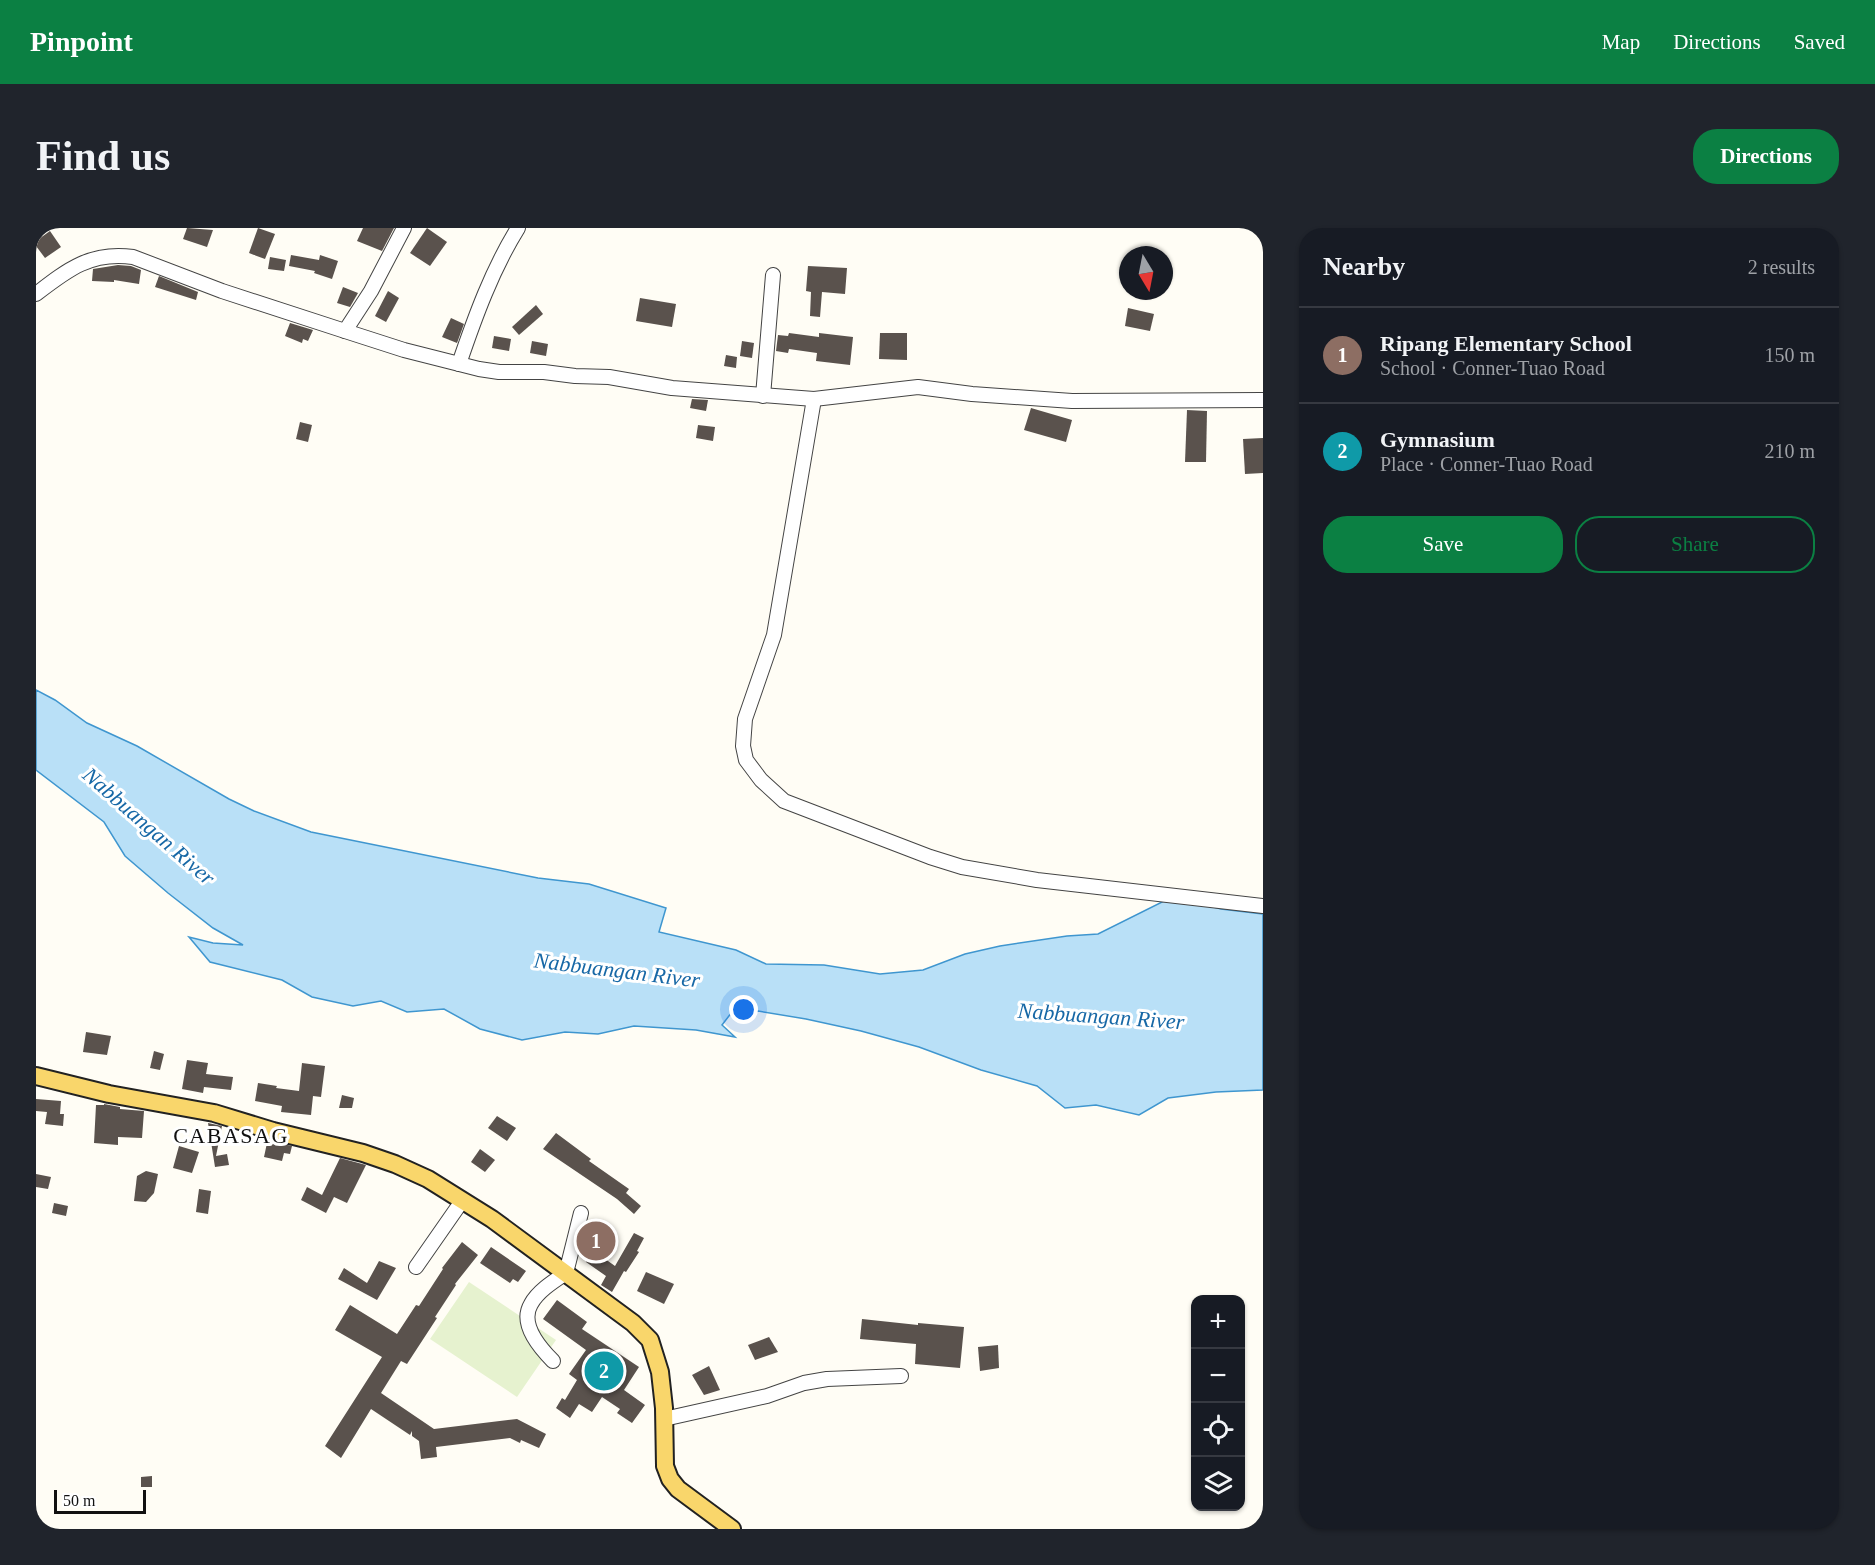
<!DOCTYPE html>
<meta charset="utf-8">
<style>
body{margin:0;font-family:"Times New Roman",serif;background:#20242c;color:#f1f3f6}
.controls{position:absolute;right:18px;bottom:18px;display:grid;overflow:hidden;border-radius:12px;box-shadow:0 2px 4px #0004}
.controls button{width:54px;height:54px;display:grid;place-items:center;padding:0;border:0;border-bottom:2px solid #363941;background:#171b24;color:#f1f3f6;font:30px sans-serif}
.compass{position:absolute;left:1083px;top:18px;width:54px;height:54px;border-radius:50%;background:#171b24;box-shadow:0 2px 4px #0004;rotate:170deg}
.scale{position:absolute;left:18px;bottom:15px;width:92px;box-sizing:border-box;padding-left:6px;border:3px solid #111;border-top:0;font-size:16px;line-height:21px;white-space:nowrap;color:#111;-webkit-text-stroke:4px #fff;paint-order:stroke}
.you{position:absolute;left:708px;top:782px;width:21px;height:21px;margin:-15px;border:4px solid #fff;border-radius:50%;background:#1a73e8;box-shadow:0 0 0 9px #1a73e833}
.badge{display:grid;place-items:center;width:39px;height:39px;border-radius:50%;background:#0b8043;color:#fff;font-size:20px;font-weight:700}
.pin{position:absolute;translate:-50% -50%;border:3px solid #fff;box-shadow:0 2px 6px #0006}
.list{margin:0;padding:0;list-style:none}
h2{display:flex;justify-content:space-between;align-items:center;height:78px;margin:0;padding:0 24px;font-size:26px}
h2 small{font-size:20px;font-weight:400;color:#9ea1a6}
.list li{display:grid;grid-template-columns:39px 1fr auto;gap:18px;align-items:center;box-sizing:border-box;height:96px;padding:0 24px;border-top:2px solid #363941}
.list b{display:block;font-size:22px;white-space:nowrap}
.list p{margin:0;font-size:20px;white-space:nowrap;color:#9ea1a6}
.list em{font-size:20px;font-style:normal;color:#9ea1a6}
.actions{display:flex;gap:12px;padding:18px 24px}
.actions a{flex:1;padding:14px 0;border:2px solid #0b8043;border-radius:24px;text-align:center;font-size:21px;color:#0b8043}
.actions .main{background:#0b8043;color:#fff}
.icon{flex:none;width:33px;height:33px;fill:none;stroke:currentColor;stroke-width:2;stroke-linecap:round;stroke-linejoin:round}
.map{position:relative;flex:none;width:1227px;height:1301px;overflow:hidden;border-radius:24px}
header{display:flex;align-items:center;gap:36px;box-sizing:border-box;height:84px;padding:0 30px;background:#0b8043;color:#fff}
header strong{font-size:28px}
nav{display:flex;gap:33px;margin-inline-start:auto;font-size:21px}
.intro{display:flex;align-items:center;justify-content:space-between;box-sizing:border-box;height:144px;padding:0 36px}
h1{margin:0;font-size:42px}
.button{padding:15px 27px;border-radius:24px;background:#0b8043;color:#fff;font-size:21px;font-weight:700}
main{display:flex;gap:36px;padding:0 36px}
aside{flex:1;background:#171b24;border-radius:24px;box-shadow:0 2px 4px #0004}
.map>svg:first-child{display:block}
.pitch{fill:#e6f2cf}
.water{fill:#b9e0f7;stroke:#3f96cf;stroke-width:1.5}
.building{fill:#5a524d}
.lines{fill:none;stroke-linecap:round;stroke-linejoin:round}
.minor-casing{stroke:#444;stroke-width:16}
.major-casing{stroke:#222;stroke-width:20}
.minor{stroke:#fff;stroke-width:14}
.major{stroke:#f9d66b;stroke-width:16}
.labels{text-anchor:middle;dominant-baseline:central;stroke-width:6;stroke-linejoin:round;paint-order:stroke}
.water-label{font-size:22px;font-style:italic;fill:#1768a6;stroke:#fff}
.neighbourhood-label{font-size:22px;letter-spacing:1.5px;fill:#111;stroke:#fff}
</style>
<header>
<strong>Pinpoint</strong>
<nav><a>Map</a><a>Directions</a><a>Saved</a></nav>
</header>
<div class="intro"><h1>Find us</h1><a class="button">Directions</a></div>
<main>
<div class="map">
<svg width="1227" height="1301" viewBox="0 0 1227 1301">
<rect width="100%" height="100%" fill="#fffdf5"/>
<path class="pitch" d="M433,1054L520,1112L481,1169L394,1111Z"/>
<path class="water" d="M0,462L19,472L51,495L101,518L193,571L218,583L275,604L502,650L553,656L630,680L623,704L700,722L730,736L788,737L844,746L887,742L929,726L964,718L1031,708L1062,706L1128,673L1163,675L1185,681L1227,686V862L1180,864L1132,870L1103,887L1060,877L1029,880L1001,858L945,842L883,819L825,803L770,791L722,783L696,784L686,797L699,809L660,802L598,798L562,806L529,804L486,812L444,801L408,781L371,784L345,773L317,778L276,769L246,752L174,734L153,709L177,715L207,717L177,700L132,665L89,628L68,594L0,542Z"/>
<g class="building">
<path d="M151,0L177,2L171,19L147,11Z"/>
<path d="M222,0L239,6L229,31L213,25Z"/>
<path d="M327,0H358L346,23L321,13Z"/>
<path d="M391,0L411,14L394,38L374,25Z"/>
<path d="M14,3L25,19L9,30L0,18V13Z"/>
<path d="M255,27L283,32L284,27L302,33L296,51L278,45L279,43L253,38Z"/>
<path d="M234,29L250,32L248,43L232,41Z"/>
<path d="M82,37L95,38L105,42L103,56L78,52V54L56,53L57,41Z"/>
<path d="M772,38L811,40L809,66L786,64L784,89L774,88L775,64L770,63Z"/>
<path d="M123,48L162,64L160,72L119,59Z"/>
<path d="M307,59L322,65L314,79L301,75Z"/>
<path d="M352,63L363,70L350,94L339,88Z"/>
<path d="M604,70L640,76L636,99L600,93Z"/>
<path d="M500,77L507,86L483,107L476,99Z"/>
<path d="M1092,80L1118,86L1114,103L1089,98Z"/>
<path d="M415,90L428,96L421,115L406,109Z"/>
<path d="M254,95L277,102L272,113L267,111L266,115L249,108Z"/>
<path d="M753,105L783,109V105L817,109L814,137L780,133L781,125L753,121L752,125L740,123L742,107L752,108Z"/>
<path d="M844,105H871V132L843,131Z"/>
<path d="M458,108L475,111L473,123L456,120Z"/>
<path d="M496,113L512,116L510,128L494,125Z"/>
<path d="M706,113L718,115L716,130L704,128Z"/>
<path d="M690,127L701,129L700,140L688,138Z"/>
<path d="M656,171L672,172L670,183L654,180Z"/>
<path d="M995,180L1036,192L1030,214L988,202Z"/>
<path d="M1151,182L1171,183L1170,234H1149Z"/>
<path d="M264,194L276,197L272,214L260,211Z"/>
<path d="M662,197L679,199L677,213L660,210Z"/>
<path d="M1227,210V245L1209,246L1207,211Z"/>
<path d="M50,804L75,808L71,827L47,824Z"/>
<path d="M118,823L128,826L124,842L114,840Z"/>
<path d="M151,832L172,835L170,846L197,849L195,862L168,859L167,865L146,861Z"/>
<path d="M266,835L289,838L285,869L277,868L275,887L245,884L246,878L219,873L222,855L241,858L240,860L263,863Z"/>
<path d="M306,867L318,870L316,880H303Z"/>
<path d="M0,871L25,873L24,886H28L27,898L9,896L11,884L0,883Z"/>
<path d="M68,876L84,879V881L108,883L106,910L82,909V917L58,915L60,877H68Z"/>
<path d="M461,888L480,900L471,913L452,900Z"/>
<path d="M172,895L186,898L180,928L191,926L193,937L179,939Z"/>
<path d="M520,905L555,931L553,933L593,961L590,965L605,978L598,986L581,971L507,921Z"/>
<path d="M239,914L256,918L254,926L248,925L246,933L228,929L231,915L238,916Z"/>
<path d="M143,918L163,924L156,945L137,940Z"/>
<path d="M444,921L459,932L449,944L435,934Z"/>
<path d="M304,930L330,937L311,975L298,969L290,985L265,972L271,959L286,967Z"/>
<path d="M110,943L122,946L118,965L110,974L98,973L101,948Z"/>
<path d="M0,946L15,949L12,961L0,959Z"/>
<path d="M163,961L175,963L172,986L160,984Z"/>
<path d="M18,975L32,978L30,988L16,985Z"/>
<path d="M598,1005L608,1010L601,1023L603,1024L590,1044L588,1043L576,1064L565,1057L570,1048L550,1034L558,1023L579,1038Z"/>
<path d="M426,1014L442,1027L419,1056L420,1057L399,1089L401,1090L371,1136L365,1133L345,1165L398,1201L481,1191L510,1206L503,1220L485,1212L484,1215L474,1210L400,1219L401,1229L385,1231L383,1213L376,1208V1203L374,1207L335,1181L305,1230L289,1218L346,1129L299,1102L314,1077L361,1106L380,1077L383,1078L407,1041L406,1040Z"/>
<path d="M455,1019L490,1043L482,1054L477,1051L474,1055L444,1035Z"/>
<path d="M343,1033L360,1040L341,1072L302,1051L308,1040L331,1055Z"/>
<path d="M610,1044L638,1056L628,1076L601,1063Z"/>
<path d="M521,1072L551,1094L546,1101L603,1139L588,1162L609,1177L596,1195L581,1185L584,1181L566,1169L556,1184L543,1176L534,1190L520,1180L526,1170L529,1172L541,1152L533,1146L550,1122L507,1091Z"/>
<path d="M826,1091L882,1097V1095L928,1099L924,1140L879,1136L880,1116L824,1111Z"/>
<path d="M733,1109L742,1124L719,1132L712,1117Z"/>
<path d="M962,1117L963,1140L944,1143L942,1119Z"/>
<path d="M673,1138L684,1162L668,1167L656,1147Z"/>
<path d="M116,1248V1259H105V1249Z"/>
</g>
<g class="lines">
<g class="minor-casing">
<g id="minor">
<path d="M0,66C31,42 55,23 97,29L186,63L309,103L368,122L443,141L463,144H508L539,148L573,149L636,160L778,171L882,159L936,166L1036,173L1227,172"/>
<path d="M309,103L335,63L368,0"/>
<path d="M423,136C439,89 456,42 482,0"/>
<path d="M727,168L737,47"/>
<path d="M778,171L738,407L709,491L707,518L710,532L725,552L748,573L894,629L926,639L1001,652L1227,678"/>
<path d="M380,1039L426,973"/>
<path d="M517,1133C504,1120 483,1096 495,1076C502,1063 518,1053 530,1045L545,985"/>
<path d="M628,1191L731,1168L768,1155L791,1151L865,1148"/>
</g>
</g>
<g class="major-casing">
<path id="major" d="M0,848L73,866L178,885L237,903L327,925L359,936L392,951L456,991L597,1095L614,1112L624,1144L628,1180L629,1238L634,1251L642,1261L696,1301"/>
</g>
<use href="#minor" class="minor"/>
<use href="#major" class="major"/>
</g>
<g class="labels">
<g class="water-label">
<text transform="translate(113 598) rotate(41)">Nabbuangan River</text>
<text transform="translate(581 742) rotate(7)">Nabbuangan River</text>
<text transform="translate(1065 788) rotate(4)">Nabbuangan River</text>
</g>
<g class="neighbourhood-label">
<text x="195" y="907">CABASAG</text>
</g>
</g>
</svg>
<div class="controls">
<button>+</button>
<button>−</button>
<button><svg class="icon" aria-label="locate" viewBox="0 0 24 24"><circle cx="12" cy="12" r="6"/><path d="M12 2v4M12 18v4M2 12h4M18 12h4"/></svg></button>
<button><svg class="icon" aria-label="layers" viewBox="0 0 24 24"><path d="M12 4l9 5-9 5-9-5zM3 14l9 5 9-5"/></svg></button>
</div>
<svg class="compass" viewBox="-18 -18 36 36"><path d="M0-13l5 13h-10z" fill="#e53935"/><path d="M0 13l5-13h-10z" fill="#9ea1a6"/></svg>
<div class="scale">50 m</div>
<div class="you"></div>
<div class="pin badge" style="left:560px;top:1013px;background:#8d6e63">1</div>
<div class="pin badge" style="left:568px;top:1143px;background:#0f9aa8">2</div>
</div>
<aside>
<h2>Nearby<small>2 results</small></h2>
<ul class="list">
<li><span class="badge" style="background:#8d6e63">1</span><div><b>Ripang Elementary School</b><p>School · Conner-Tuao Road</p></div><em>150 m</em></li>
<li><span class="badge" style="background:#0f9aa8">2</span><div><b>Gymnasium</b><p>Place · Conner-Tuao Road</p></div><em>210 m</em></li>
</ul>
<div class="actions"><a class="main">Save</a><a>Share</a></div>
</aside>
</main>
